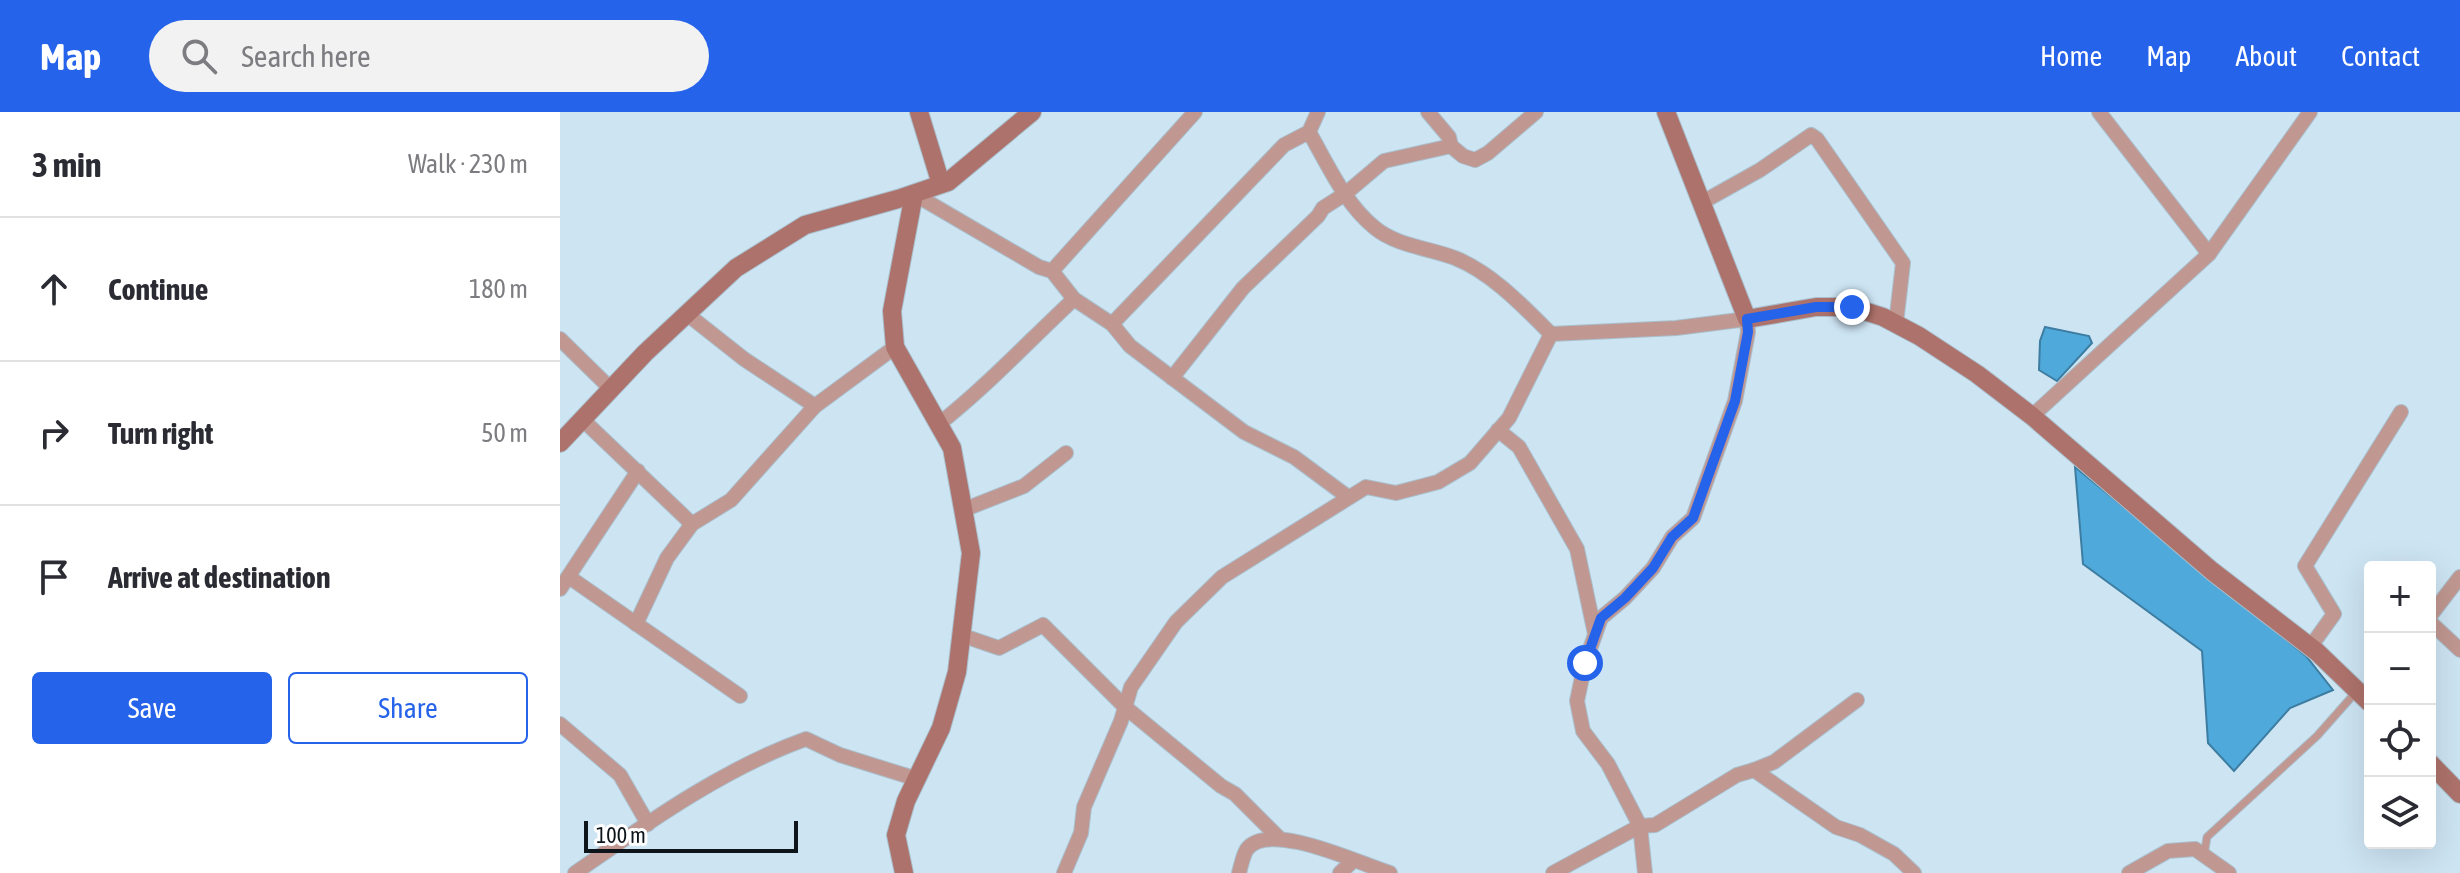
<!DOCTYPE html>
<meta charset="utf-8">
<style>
body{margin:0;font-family:"Asap Condensed",sans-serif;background:#f2f2f3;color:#2b2b33}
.controls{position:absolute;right:24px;bottom:24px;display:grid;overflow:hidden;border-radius:8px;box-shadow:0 8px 32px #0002}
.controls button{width:72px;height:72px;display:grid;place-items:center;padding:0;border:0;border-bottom:2px solid #e1e1e2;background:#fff;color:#2b2b33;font:40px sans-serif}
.scale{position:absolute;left:24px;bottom:20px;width:214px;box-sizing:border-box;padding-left:8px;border:4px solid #0d151a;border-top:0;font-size:22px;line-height:28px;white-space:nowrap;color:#0d151a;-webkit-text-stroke:6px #fff;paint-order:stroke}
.stop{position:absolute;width:24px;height:24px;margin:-18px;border:6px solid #2563eb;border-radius:50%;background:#fff}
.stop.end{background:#2563eb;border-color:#fff;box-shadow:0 2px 8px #0008}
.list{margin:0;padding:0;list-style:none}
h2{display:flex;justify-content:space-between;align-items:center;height:104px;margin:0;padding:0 32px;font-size:34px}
h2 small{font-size:26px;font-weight:400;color:#7c7c81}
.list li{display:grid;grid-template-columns:52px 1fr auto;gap:24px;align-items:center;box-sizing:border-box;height:144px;padding:0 32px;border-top:2px solid #e1e1e2}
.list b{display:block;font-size:30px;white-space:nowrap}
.list em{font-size:26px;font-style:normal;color:#7c7c81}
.actions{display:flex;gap:16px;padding:24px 32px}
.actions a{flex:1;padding:18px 0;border:2px solid #2563eb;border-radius:8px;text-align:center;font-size:28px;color:#2563eb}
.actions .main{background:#2563eb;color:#fff}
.icon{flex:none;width:44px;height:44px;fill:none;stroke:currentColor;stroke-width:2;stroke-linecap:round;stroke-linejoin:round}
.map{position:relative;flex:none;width:1900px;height:761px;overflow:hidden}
header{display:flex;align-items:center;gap:48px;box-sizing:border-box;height:112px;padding:0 40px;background:#2563eb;color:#fff}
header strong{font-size:38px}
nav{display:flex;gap:44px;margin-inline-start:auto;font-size:28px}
.search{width:560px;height:72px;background:#f2f2f3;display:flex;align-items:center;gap:20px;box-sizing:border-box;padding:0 28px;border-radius:44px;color:#7c7c81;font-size:30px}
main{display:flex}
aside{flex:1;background:#fff}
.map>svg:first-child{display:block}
.water{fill:#50a9db;stroke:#3c7da1;stroke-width:2}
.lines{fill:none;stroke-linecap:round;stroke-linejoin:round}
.lane-casing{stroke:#aabfcc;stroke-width:9}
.street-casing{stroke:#aabfcc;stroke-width:16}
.secondary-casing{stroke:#aabfcc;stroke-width:20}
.lane{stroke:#c09791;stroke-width:7}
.street{stroke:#c09791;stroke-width:14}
.secondary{stroke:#ad726b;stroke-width:18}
.route{stroke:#2563eb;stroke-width:10}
</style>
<header>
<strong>Map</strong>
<div class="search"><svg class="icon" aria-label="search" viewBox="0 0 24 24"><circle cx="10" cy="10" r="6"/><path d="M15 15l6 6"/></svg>Search here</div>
<nav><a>Home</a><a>Map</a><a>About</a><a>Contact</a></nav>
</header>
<main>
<aside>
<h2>3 min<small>Walk · 230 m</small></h2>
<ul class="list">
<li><svg class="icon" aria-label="ahead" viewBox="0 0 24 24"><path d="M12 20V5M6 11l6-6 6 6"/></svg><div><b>Continue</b></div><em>180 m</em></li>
<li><svg class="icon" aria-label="right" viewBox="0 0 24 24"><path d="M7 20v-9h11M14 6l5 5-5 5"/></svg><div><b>Turn right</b></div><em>50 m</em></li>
<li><svg class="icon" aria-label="arrive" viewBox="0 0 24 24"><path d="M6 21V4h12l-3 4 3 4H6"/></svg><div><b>Arrive at destination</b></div></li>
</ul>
<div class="actions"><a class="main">Save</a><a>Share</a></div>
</aside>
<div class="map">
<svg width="1900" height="761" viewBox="0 0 1900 761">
<rect width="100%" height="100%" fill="#cde4f3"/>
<g class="water">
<path d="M1485,215L1529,224L1532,231L1497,269L1479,258L1480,229Z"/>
<path d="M1515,355L1746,544L1773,578L1730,596L1674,659L1648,631L1642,539L1523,452Z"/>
</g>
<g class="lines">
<g class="lane-casing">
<path id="lane" d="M1644,743L1647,725L1757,624L1796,580"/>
</g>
<g class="street-casing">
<g id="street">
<path d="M868,0L889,25L891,34L903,44L915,48L928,41L976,0"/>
<path d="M1539,0L1649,142L1750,0"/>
<path d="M749,20C768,53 785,92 815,116C837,134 869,136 895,146C932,161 963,194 991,222L1116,216L1187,207L1188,220L1175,289L1133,406L1112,425L1093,456L1065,486L1041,506L1025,551L1017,589L1023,619L1048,652L1080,714L1085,761"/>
<path d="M354,82L479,155L492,159L514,187L552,212L570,234L684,320L734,345L788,385"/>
<path d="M1141,91L1200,58L1251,23L1257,27L1343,151L1336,211"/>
<path d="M492,159L635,0"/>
<path d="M127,202L184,247L255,294"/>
<path d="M552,212L724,33L749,20L758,0"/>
<path d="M0,227L51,277"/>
<path d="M612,266L683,176L758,104L763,96L785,82L824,49L891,34"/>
<path d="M1472,304L1649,142"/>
<path d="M22,307L132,412"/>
<path d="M379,312C427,274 469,229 514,187"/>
<path d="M938,318L959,335L1017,437L1035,522"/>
<path d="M403,398L464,374L506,341"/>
<path d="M9,465L180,584"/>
<path d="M0,477L78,359"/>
<path d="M1870,504L1900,465"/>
<path d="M1870,510L1900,538"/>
<path d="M76,512L107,446L132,412L171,388L255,294L335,235"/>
<path d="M401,523L439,536L483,513L565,595L661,674L675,682L719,726"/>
<path d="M1751,534L1774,502L1745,454L1841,300"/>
<path d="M0,612L60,663L88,712"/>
<path d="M1194,658L1214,650L1297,588"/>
<path d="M15,761C86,712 164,656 246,627L280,643L357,667"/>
<path d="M504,761L521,721L524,695L561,609L571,575L616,510L662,465L806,375L836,381L878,370L910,351L949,306L991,222"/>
<path d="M679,761C681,754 683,743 687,737C710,708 800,752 830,761"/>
<path d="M780,761L793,749"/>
<path d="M993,761L1080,714L1095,713L1177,663L1194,658L1276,715L1300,723L1334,742L1354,761"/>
<path d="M1569,761L1608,739L1635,737L1669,761"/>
</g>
</g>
<g class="secondary-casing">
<g id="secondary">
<path d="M359,0L381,72"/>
<path d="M1106,0L1187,207L1256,195H1292L1323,205L1359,224L1417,262L1472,304L1652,459L1757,540L1810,591"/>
<path d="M0,331L85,241L176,156L245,113L338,87L388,70L472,0"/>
<path d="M1870,651L1900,682"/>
<path d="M344,761L336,723L346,689L381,616L397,560L411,441L392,336L335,235L332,199L354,82"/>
</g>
</g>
<use href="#lane" class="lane"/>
<use href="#street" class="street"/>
<use href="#secondary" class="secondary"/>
</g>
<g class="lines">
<path class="route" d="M1025,551L1041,506L1065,486L1093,456L1112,425L1133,406L1175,289L1188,220L1187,207L1256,195H1292"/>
</g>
</svg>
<div class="controls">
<button>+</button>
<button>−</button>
<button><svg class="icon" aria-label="locate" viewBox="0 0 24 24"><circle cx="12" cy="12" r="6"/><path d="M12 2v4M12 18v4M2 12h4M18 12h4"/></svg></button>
<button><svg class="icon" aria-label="layers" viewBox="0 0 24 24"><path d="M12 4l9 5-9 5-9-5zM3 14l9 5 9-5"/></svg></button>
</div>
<div class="scale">100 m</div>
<div class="stop" style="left:1025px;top:551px"></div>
<div class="stop end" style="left:1292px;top:195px"></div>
</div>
</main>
